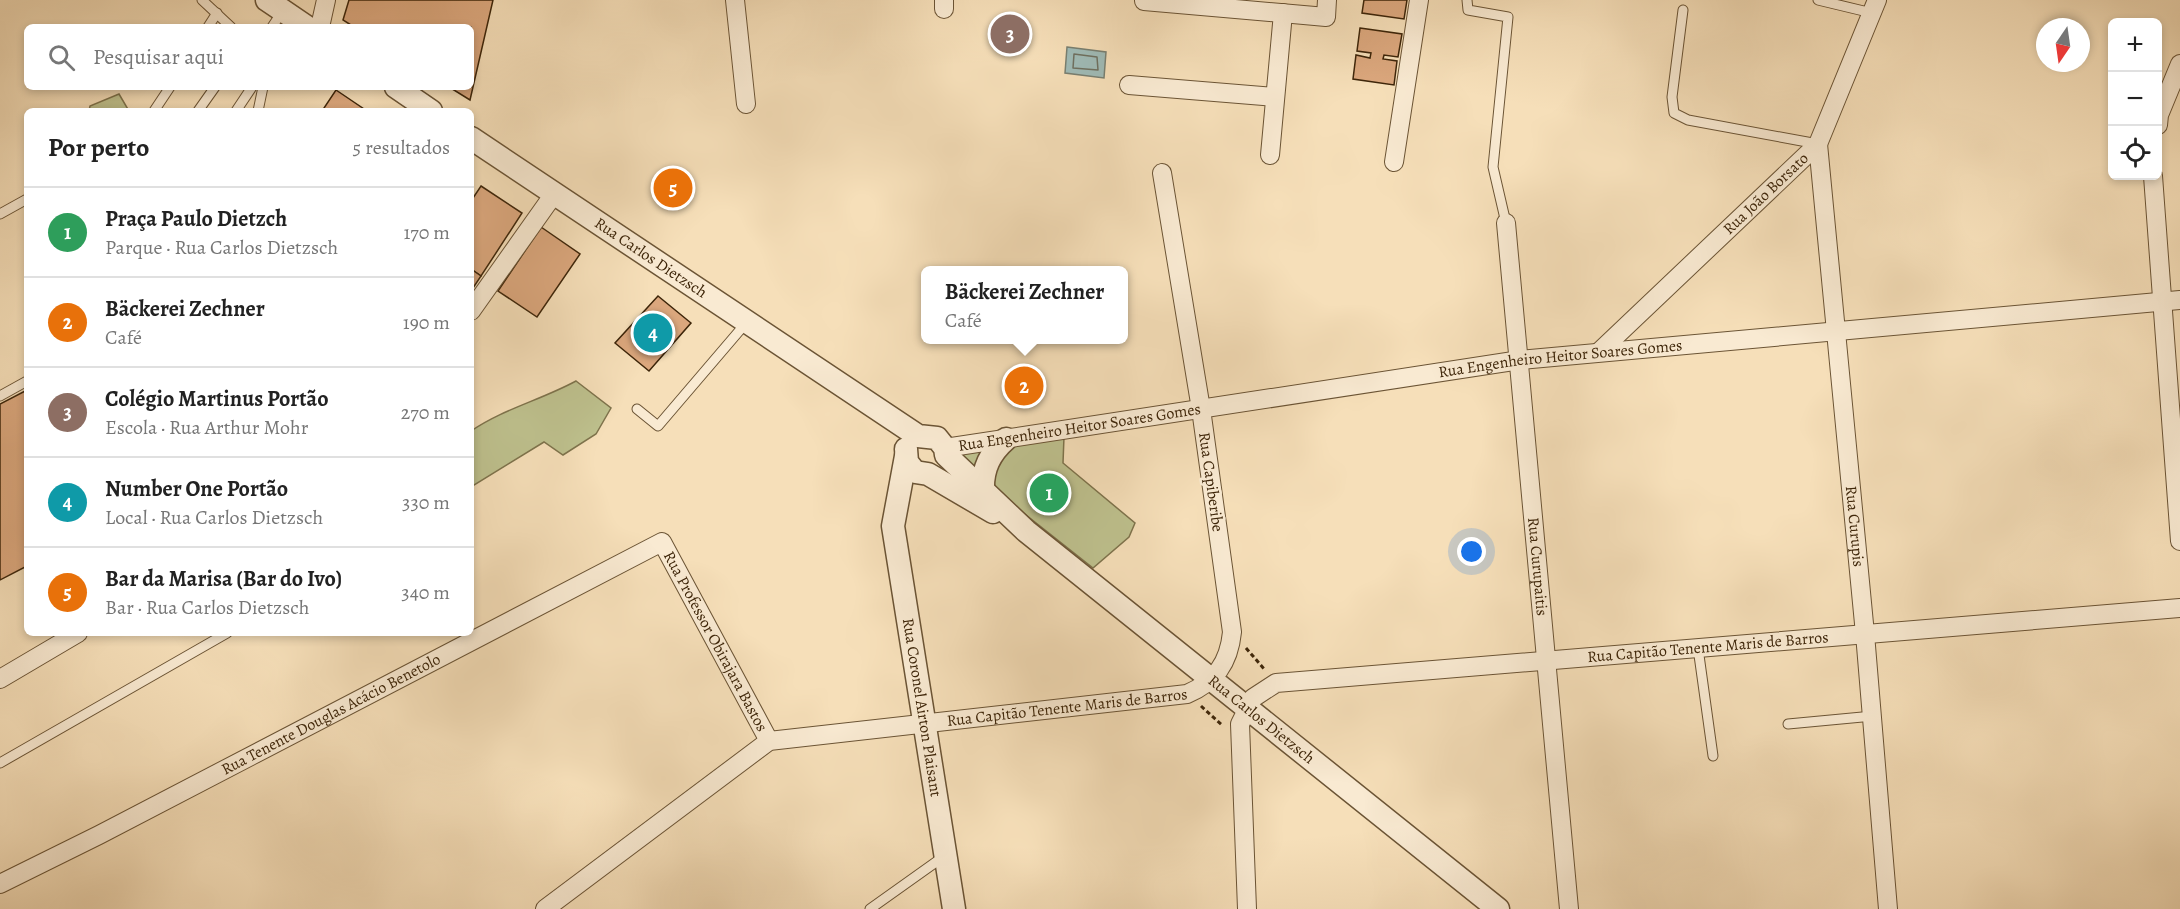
<!DOCTYPE html>
<html lang="pt">
<meta charset="utf-8">
<style>
body{margin:0;font-family:Alegreya,serif;background:#f6f6f6;color:#222}
.controls{position:absolute;right:18px;top:18px;display:grid;overflow:hidden;border-radius:9px;box-shadow:0 3px 9px #0003}
.controls button{width:54px;height:54px;display:grid;place-items:center;padding:0;border:0;border-bottom:2px solid #e0e0e0;background:#fff;color:#222;font:30px sans-serif}
.compass{position:absolute;left:2036px;top:18px;width:54px;height:54px;border-radius:50%;background:#fff;box-shadow:0 3px 9px #0003;rotate:193deg}
.you{position:absolute;left:1472px;top:552px;width:21px;height:21px;margin:-15px;border:4px solid #fff;border-radius:50%;background:#1a73e8;box-shadow:0 0 0 9px #1a73e833}
.badge{display:grid;place-items:center;width:39px;height:39px;border-radius:50%;background:#8f2418;color:#fff;font-size:20px;font-weight:700}
.pin{position:absolute;translate:-50% -50%;border:3px solid #fff;box-shadow:0 2px 6px #0006}
.popup{position:absolute;left:921px;top:266px;width:207px;height:78px;box-sizing:border-box;display:grid;place-content:center;border-radius:9px;background:#fff;filter:drop-shadow(0 2px 4px #0005);font-size:20px;white-space:nowrap;color:#767676}
.popup b{font-size:22px;color:#222}
.popup::after{content:'';position:absolute;left:50%;top:100%;margin-left:-12px;border:12px solid transparent;border-top-color:#fff}
.list{margin:0;padding:0;list-style:none}
h2{display:flex;justify-content:space-between;align-items:center;height:78px;margin:0;padding:0 24px;font-size:26px}
h2 small{font-size:20px;font-weight:400;color:#767676}
.list li{display:grid;grid-template-columns:39px 1fr auto;gap:18px;align-items:center;box-sizing:border-box;height:90px;padding:0 24px;border-top:2px solid #e0e0e0}
.list b{display:block;font-size:22px;white-space:nowrap}
.list p{margin:0;font-size:20px;white-space:nowrap;color:#767676}
.list em{font-size:20px;font-style:normal;color:#767676}
.icon{flex:none;width:33px;height:33px;fill:none;stroke:currentColor;stroke-width:2;stroke-linecap:round;stroke-linejoin:round}
.map{position:relative;flex:none;width:2180px;height:909px;overflow:hidden}
.search{position:absolute;background:#fff;box-shadow:0 3px 9px #0003;left:24px;top:24px;width:450px;height:66px;display:flex;align-items:center;gap:15px;box-sizing:border-box;padding:0 21px;border-radius:9px;color:#767676;font-size:22px}
.panel{position:absolute;background:#fff;box-shadow:0 3px 9px #0003;left:24px;top:108px;width:450px;height:528px;border-radius:9px}
.map>svg:first-child{display:block}
.green{fill:#bec18e;stroke:#7e734c;stroke-width:1.5}
.water{fill:#9fbbb7;stroke:#787f71;stroke-width:1.5}
.lines{fill:none;stroke-linecap:round;stroke-linejoin:round}
.shore{stroke:#6e7060;stroke-width:1.5}
.building{fill:#dba77d;stroke:#3d2509;stroke-width:1.5}
.service-casing{stroke:#6b5435;stroke-width:11}
.minor-casing{stroke:#6b5435;stroke-width:20}
.tertiary-casing{stroke:#6b5435;stroke-width:25}
.path{stroke:#3d2509;stroke-width:3;stroke-dasharray:4.5 3;stroke-linecap:butt}
.service{stroke:#f9ead2;stroke-width:9}
.minor{stroke:#f9ead2;stroke-width:18}
.tertiary{stroke:#f9ead2;stroke-width:22}
.labels{text-anchor:middle;dominant-baseline:central;stroke-width:5;stroke-linejoin:round;paint-order:stroke}
.street-label{font-size:16px;fill:#3d2509;stroke:#f9ead2}
</style>
<div class="map">
<svg width="2180" height="909" viewBox="0 0 2180 909">
<rect width="100%" height="100%" fill="#f6dfb9"/>
<filter id="stains"><feTurbulence type="fractalNoise" baseFrequency=".00333" numOctaves="4"/><feColorMatrix values="0 0 0 0 .2 0 0 0 0 .09 0 0 0 0 .02 0 0 0 .5 -.17"/></filter>
<radialGradient id="worn" r=".72"><stop offset=".6" stop-color="#630" stop-opacity="0"/><stop offset="1" stop-color="#630" stop-opacity=".3"/></radialGradient>
<g class="green">
<path d="M119,94L129,111H89L90,106Z"/>
<path d="M576,381L611,408L596,434L563,455L544,442L471,487V431C503,409 541,400 576,381Z"/>
<path d="M1064,437L1063,463L1135,523L1129,537L1093,568L950,455Z"/>
</g>
<path class="water" d="M1067,47L1106,52L1104,78L1065,73Z"/>
<g class="lines">
<path class="shore" d="M1074,54L1097,57L1098,70L1073,68Z"/>
</g>
<g class="building">
<path d="M349,0H493L470,100L449,87H471V27H354L343,20Z"/>
<path d="M1364,0H1407L1404,19L1362,13Z"/>
<path d="M1360,28L1402,34L1398,57L1384,55L1383,59L1397,61L1394,85L1353,79L1356,55L1370,58L1371,53L1357,51Z"/>
<path d="M336,90L367,111H322Z"/>
<path d="M481,186L522,213L481,276L471,269V201Z"/>
<path d="M541,227L580,254L537,317L498,291Z"/>
<path d="M471,269L481,276L471,291Z"/>
<path d="M658,296L691,323L649,371L615,343Z"/>
<path d="M1032,368L1038,401L1015,403L1012,371Z"/>
<path d="M27,390V566L0,580V404Z"/>
</g>
<g class="lines">
<g class="service-casing">
<g id="service">
<path d="M202,0L231,27"/>
<path d="M1467,0L1468,10L1508,17L1493,167L1506,223"/>
<path d="M1818,0L1872,13"/>
<path d="M1683,10L1672,97L1674,113L1688,120L1818,144"/>
<path d="M208,27L217,13"/>
<path d="M272,27L282,12"/>
<path d="M154,111L170,87"/>
<path d="M198,111L215,87"/>
<path d="M236,111L252,87"/>
<path d="M258,111L263,87"/>
<path d="M0,214L27,199"/>
<path d="M0,396L27,381"/>
<path d="M637,409L658,426L746,323"/>
<path d="M1698,648L1713,756"/>
<path d="M1788,724L1873,716"/>
<path d="M0,763L227,633"/>
<path d="M870,909L943,857"/>
</g>
</g>
<g class="minor-casing">
<g id="minor">
<path d="M735,0L746,104"/>
<path d="M944,0V9"/>
<path d="M1144,1L1326,17L1327,0"/>
<path d="M320,27L326,0"/>
<path d="M1129,85L1275,97"/>
<path d="M2158,125L2159,115L2180,64"/>
<path id="s1" d="M1818,144L1865,634L1888,909"/>
<path d="M1270,155L1283,13"/>
<path d="M1394,162L1419,0"/>
<path d="M2153,176L2180,541"/>
<path id="s2" d="M1506,223L1569,909"/>
<path d="M471,311L554,194"/>
<path id="s3" d="M1599,352L1818,144L1877,0"/>
<path id="s4" d="M945,448L1520,360L2180,300"/>
<path d="M0,679L78,633"/>
<path id="s5" d="M0,884L99,835L662,542L769,741"/>
<path id="s6" d="M545,909L769,741L1187,694C1215,682 1229,663 1232,632L1201,409L1162,173"/>
<path id="s7" d="M1247,909L1240,724L1253,698L1276,683L2180,608"/>
</g>
</g>
<g class="tertiary-casing">
<g id="tertiary">
<path d="M267,0L307,27"/>
<path d="M396,87L431,111"/>
<path id="s8" d="M471,138L918,436L937,438L945,448L946,455L1026,531L1498,909"/>
<path d="M906,449L907,462L915,472L928,474L993,512"/>
<path id="s9" d="M906,456L893,526L954,909"/>
<path d="M983,491C982,469 990,453 1006,439"/>
</g>
</g>
<g class="path">
<path d="M1246,648L1265,670"/>
<path d="M1201,706L1223,726"/>
</g>
<use href="#service" class="service"/>
<use href="#minor" class="minor"/>
<use href="#tertiary" class="tertiary"/>
</g>
<g class="labels">
<g class="street-label">
<text stroke="none"><textPath href="#s3" startOffset="230">Rua João Borsato</textPath></text>
<text stroke="none"><textPath href="#s8" startOffset="216">Rua Carlos Dietzsch</textPath></text>
<text stroke="none"><textPath href="#s4" startOffset="622">Rua Engenheiro Heitor Soares Gomes</textPath></text>
<text stroke="none"><textPath href="#s4" startOffset="136">Rua Engenheiro Heitor Soares Gomes</textPath></text>
<text transform="translate(1211 482) rotate(82)">Rua Capiberibe</text>
<text stroke="none"><textPath href="#s1" startOffset="384">Rua Curupis</textPath></text>
<text stroke="none"><textPath href="#s2" startOffset="345">Rua Curupaitis</textPath></text>
<text stroke="none"><textPath href="#s5" startOffset="858">Rua Professor Obirajara Bastos</textPath></text>
<text stroke="none"><textPath href="#s7" startOffset="675">Rua Capitão Tenente Maris de Barros</textPath></text>
<text stroke="none"><textPath href="#s6" startOffset="580">Rua Capitão Tenente Maris de Barros</textPath></text>
<text stroke="none"><textPath href="#s9" startOffset="255">Rua Coronel Airton Plaisant</textPath></text>
<text stroke="none"><textPath href="#s5" startOffset="372">Rua Tenente Douglas Acácio Benetolo</textPath></text>
<text stroke="none"><textPath href="#s8" startOffset="988">Rua Carlos Dietzsch</textPath></text>
</g>
</g>
<rect width="100%" height="100%" filter="url(#stains)"/>
<rect width="100%" height="100%" fill="url(#worn)"/>
</svg>
<div class="controls">
<button>+</button>
<button>−</button>
<button><svg class="icon" aria-label="locate" viewBox="0 0 24 24"><circle cx="12" cy="12" r="6"/><path d="M12 2v4M12 18v4M2 12h4M18 12h4"/></svg></button>
</div>
<svg class="compass" viewBox="-18 -18 36 36"><path d="M0-13l5 13h-10z" fill="#e53935"/><path d="M0 13l5-13h-10z" fill="#767676"/></svg>
<div class="you"></div>
<div class="pin badge" style="left:1049px;top:493px;background:#2e9e5b">1</div>
<div class="pin badge" style="left:1024px;top:386px;background:#e8710a">2</div>
<div class="popup"><b>Bäckerei Zechner</b>Café</div>
<div class="pin badge" style="left:1010px;top:34px;background:#8d6e63">3</div>
<div class="pin badge" style="left:653px;top:333px;background:#0f9aa8">4</div>
<div class="pin badge" style="left:673px;top:188px;background:#e8710a">5</div>
<div class="search"><svg class="icon" aria-label="search" viewBox="0 0 24 24"><circle cx="10" cy="10" r="6"/><path d="M15 15l6 6"/></svg>Pesquisar aqui</div>
<section class="panel">
<h2>Por perto<small>5 resultados</small></h2>
<ul class="list">
<li><span class="badge" style="background:#2e9e5b">1</span><div><b>Praça Paulo Dietzch</b><p>Parque · Rua Carlos Dietzsch</p></div><em>170 m</em></li>
<li><span class="badge" style="background:#e8710a">2</span><div><b>Bäckerei Zechner</b><p>Café</p></div><em>190 m</em></li>
<li><span class="badge" style="background:#8d6e63">3</span><div><b>Colégio Martinus Portão</b><p>Escola · Rua Arthur Mohr</p></div><em>270 m</em></li>
<li><span class="badge" style="background:#0f9aa8">4</span><div><b>Number One Portão</b><p>Local · Rua Carlos Dietzsch</p></div><em>330 m</em></li>
<li><span class="badge" style="background:#e8710a">5</span><div><b>Bar da Marisa (Bar do Ivo)</b><p>Bar · Rua Carlos Dietzsch</p></div><em>340 m</em></li>
</ul>
</section>
</div>
